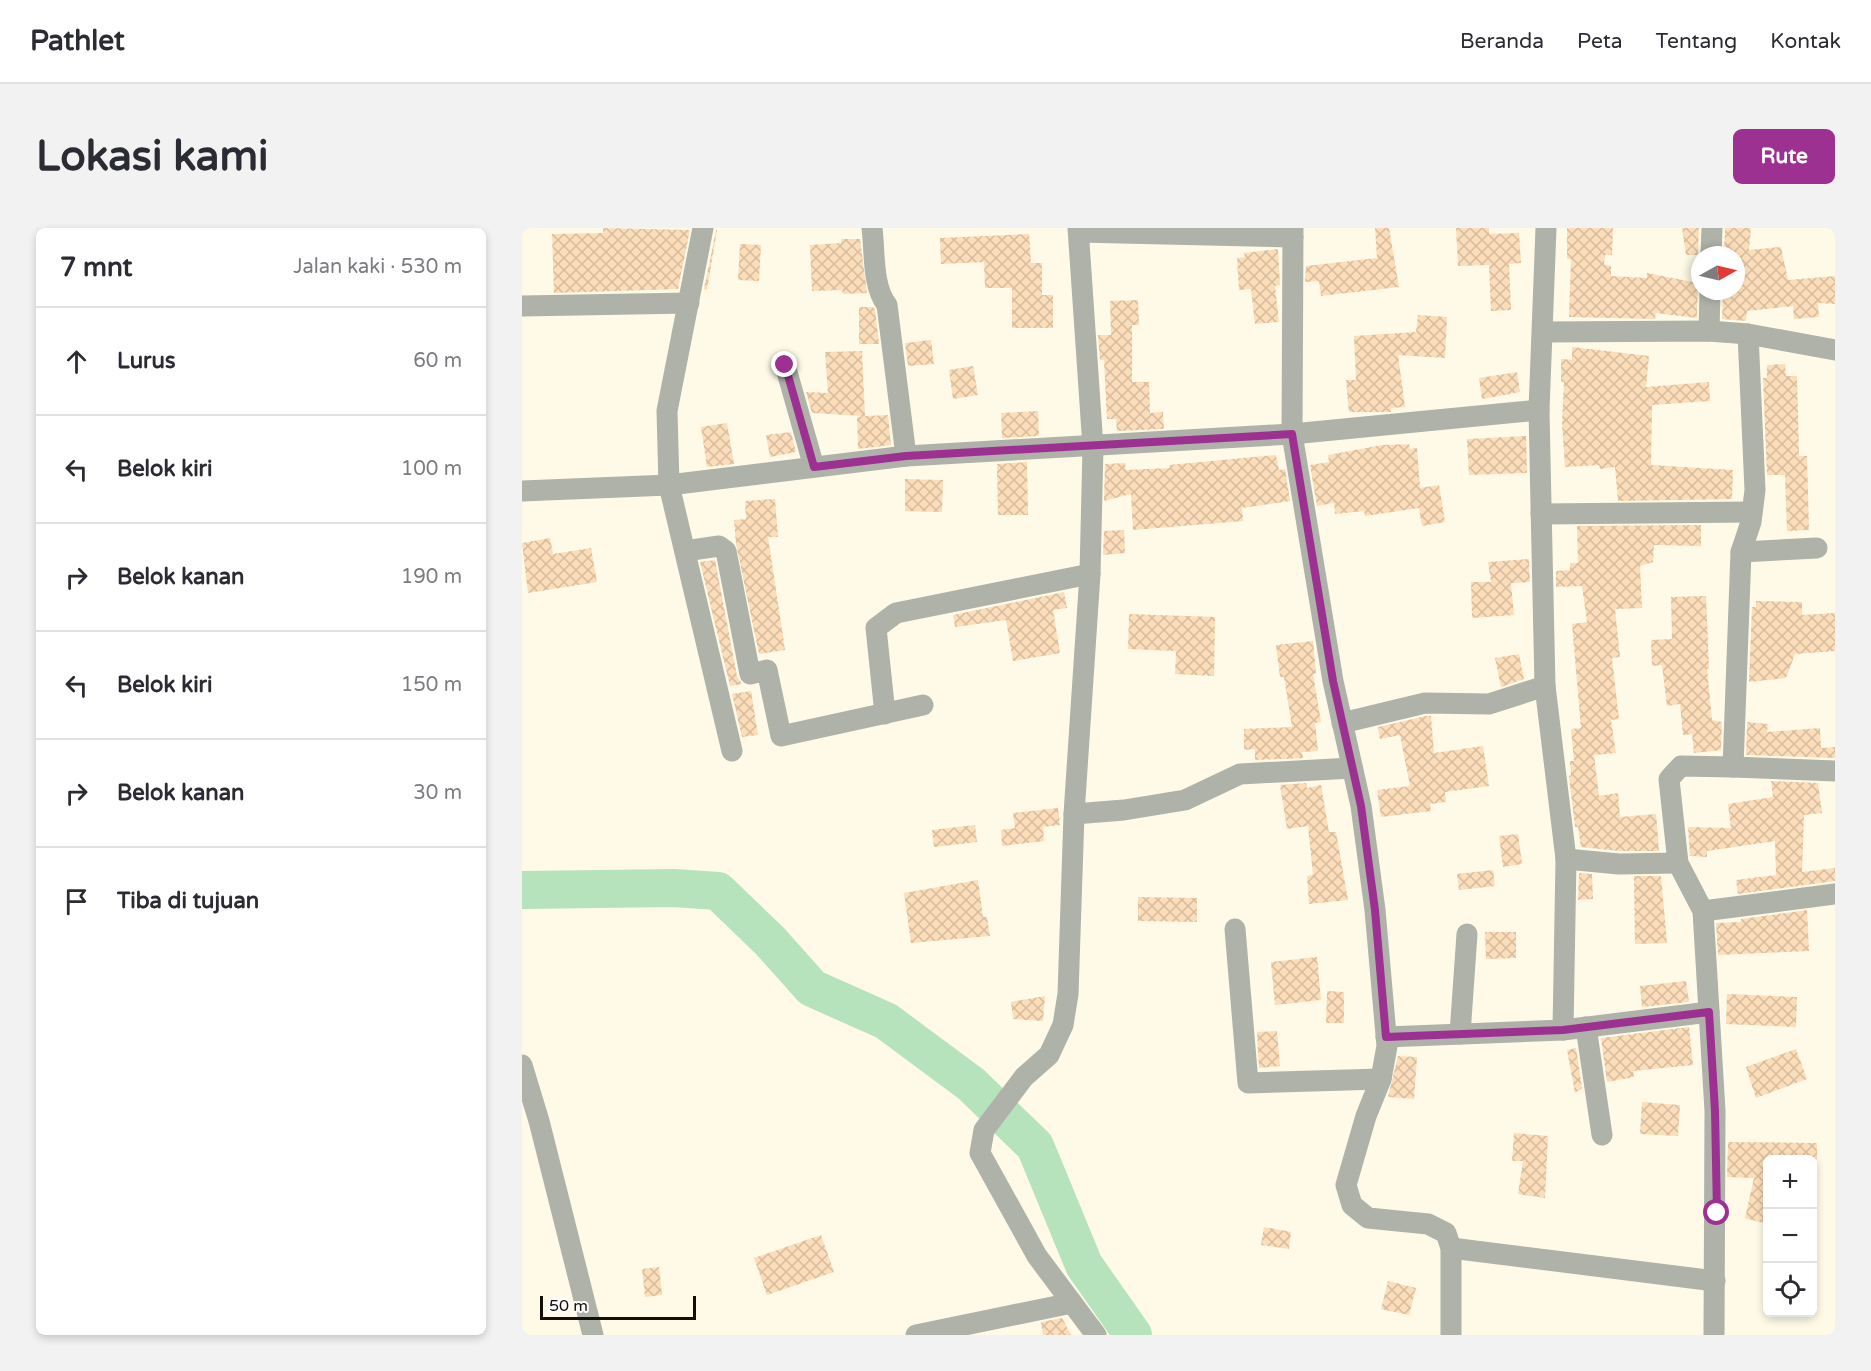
<!DOCTYPE html>
<html lang="id">
<meta charset="utf-8">
<style>
body{margin:0;font-family:"Varela Round",sans-serif;background:#f2f2f3;color:#2b2b33}
.controls{position:absolute;right:18px;bottom:18px;display:grid;overflow:hidden;border-radius:9px;box-shadow:0 3px 9px #0003}
.controls button{width:54px;height:54px;display:grid;place-items:center;padding:0;border:0;border-bottom:2px solid #e1e1e2;background:#fff;color:#2b2b33;font:30px sans-serif}
.compass{position:absolute;left:1169px;top:18px;width:54px;height:54px;border-radius:50%;background:#fff;box-shadow:0 3px 9px #0003;rotate:82deg}
.scale{position:absolute;left:18px;bottom:15px;width:156px;box-sizing:border-box;padding-left:6px;border:3px solid #110f07;border-top:0;font-size:16px;line-height:21px;white-space:nowrap;color:#110f07;-webkit-text-stroke:4px #fff;paint-order:stroke}
.stop{position:absolute;width:18px;height:18px;margin:-14px;border:4px solid #9d3191;border-radius:50%;background:#fff}
.stop.end{background:#9d3191;border-color:#fff;box-shadow:0 2px 6px #0008}
.list{margin:0;padding:0;list-style:none}
h2{display:flex;justify-content:space-between;align-items:center;height:78px;margin:0;padding:0 24px;font-size:26px}
h2 small{font-size:20px;font-weight:400;color:#7c7c81}
.list li{display:grid;grid-template-columns:39px 1fr auto;gap:18px;align-items:center;box-sizing:border-box;height:108px;padding:0 24px;border-top:2px solid #e1e1e2}
.list b{display:block;font-size:22px;white-space:nowrap}
.list em{font-size:20px;font-style:normal;color:#7c7c81}
.icon{flex:none;width:33px;height:33px;fill:none;stroke:currentColor;stroke-width:2;stroke-linecap:round;stroke-linejoin:round}
.map{position:relative;flex:none;width:1313px;height:1107px;overflow:hidden;border-radius:9px}
header{display:flex;align-items:center;gap:36px;box-sizing:border-box;height:84px;padding:0 30px;background:#fff;border-bottom:2px solid #e1e1e2}
header strong{font-size:28px}
nav{display:flex;gap:33px;margin-inline-start:auto;font-size:21px}
.intro{display:flex;align-items:center;justify-content:space-between;box-sizing:border-box;height:144px;padding:0 36px}
h1{margin:0;font-size:42px}
.button{padding:15px 27px;border-radius:9px;background:#9d3191;color:#fff;font-size:21px;font-weight:700}
main{display:flex;gap:36px;padding:0 36px}
aside{flex:1;background:#fff;border-radius:9px;box-shadow:0 3px 9px #0003}
.map>svg:first-child{display:block}
.lines{fill:none;stroke-linecap:round;stroke-linejoin:round}
.river{stroke:#b6e3bb;stroke-width:38}
.building{fill:url(#building-cross-hatch)}
.street{stroke:#aeb2a8;stroke-width:21}
.route{stroke:#9d3191;stroke-width:8}
</style>
<header>
<strong>Pathlet</strong>
<nav><a>Beranda</a><a>Peta</a><a>Tentang</a><a>Kontak</a></nav>
</header>
<div class="intro"><h1>Lokasi kami</h1><a class="button">Rute</a></div>
<main>
<aside>
<h2>7 mnt<small>Jalan kaki · 530 m</small></h2>
<ul class="list">
<li><svg class="icon" aria-label="ahead" viewBox="0 0 24 24"><path d="M12 20V5M6 11l6-6 6 6"/></svg><div><b>Lurus</b></div><em>60 m</em></li>
<li><svg class="icon" aria-label="left" viewBox="0 0 24 24"><path d="M17 20v-9H6M10 6l-5 5 5 5"/></svg><div><b>Belok kiri</b></div><em>100 m</em></li>
<li><svg class="icon" aria-label="right" viewBox="0 0 24 24"><path d="M7 20v-9h11M14 6l5 5-5 5"/></svg><div><b>Belok kanan</b></div><em>190 m</em></li>
<li><svg class="icon" aria-label="left" viewBox="0 0 24 24"><path d="M17 20v-9H6M10 6l-5 5 5 5"/></svg><div><b>Belok kiri</b></div><em>150 m</em></li>
<li><svg class="icon" aria-label="right" viewBox="0 0 24 24"><path d="M7 20v-9h11M14 6l5 5-5 5"/></svg><div><b>Belok kanan</b></div><em>30 m</em></li>
<li><svg class="icon" aria-label="arrive" viewBox="0 0 24 24"><path d="M6 21V4h12l-3 4 3 4H6"/></svg><div><b>Tiba di tujuan</b></div></li>
</ul>
</aside>
<div class="map">
<svg width="1313" height="1107" viewBox="0 0 1313 1107">
<defs>
<pattern id="building-cross-hatch" width="8" height="8" patternUnits="userSpaceOnUse" patternTransform="scale(1.5)"><rect width="8" height="8" fill="#fbddb9"/><path d="M0 0l8 8M0 8l8-8" fill="none" stroke="#d6bc9e"/></pattern>
</defs>
<rect width="100%" height="100%" fill="#fefae7"/>
<g class="lines">
<path class="river" d="M0,662L152,660L196,663L248,713L290,760L364,793L449,856L513,918L562,1037L611,1107"/>
</g>
<g class="building">
<path d="M81,0L168,2L156,61L32,65L30,6L81,5Z"/>
<path d="M853,0H867L877,59L799,68L797,53L783,54L784,38L855,30Z"/>
<path d="M934,0H967V6L997,5L999,35L987,36L989,82L969,83L967,37L936,38Z"/>
<path d="M1045,0H1091L1090,27H1083L1082,36L1089,38V48L1125,50V45L1176,55L1175,90L1134,85L1133,91L1047,89L1049,31H1045Z"/>
<path d="M1160,0H1177L1176,27H1164Z"/>
<path d="M1203,0H1229L1227,22L1259,19L1266,52L1313,48V76L1296,75L1297,89L1272,91L1271,78L1225,83L1224,93L1200,91L1201,63H1214V27H1202Z"/>
<path d="M195,2L185,62L182,61L194,2Z"/>
<path d="M507,6L509,35H520V67H531V100H490V60H463L462,34L419,36L418,10Z"/>
<path d="M319,11H338L345,65L321,66L320,62L290,63L288,17L319,15Z"/>
<path d="M218,16L239,17L237,53L216,52Z"/>
<path d="M756,21L758,57L753,58L757,94L733,96L729,61L717,62L715,30L723,29L722,25Z"/>
<path d="M616,72L617,97H610V154H627L628,185L641,184L642,201L595,203L594,191H585L582,132H578L576,107H589L588,73Z"/>
<path d="M337,79H351L353,81L357,116H337Z"/>
<path d="M896,87L925,89L923,130L876,127L883,179L869,180V184H827L824,152H834L832,108L894,104Z"/>
<path d="M409,112L412,136L386,138L383,115Z"/>
<path d="M1050,119L1127,128L1124,159L1187,154L1188,173L1130,177L1129,237L1211,242L1210,271L1096,273L1093,239L1078,241L1077,237L1043,239L1040,195L1042,154H1039V131L1050,132Z"/>
<path d="M340,123L343,188L366,187L369,217L336,221L335,189L341,188L290,185L284,164L306,165L303,124Z"/>
<path d="M1263,136L1264,148H1275L1277,228H1285L1287,302L1265,303L1263,247H1245L1241,150H1245V137Z"/>
<path d="M451,138L456,167L431,171L427,142Z"/>
<path d="M995,144L998,164L960,171L957,150Z"/>
<path d="M516,183L517,208L480,210L479,185Z"/>
<path d="M205,195L212,236L185,239L179,199Z"/>
<path d="M269,204L274,224L248,229L244,207Z"/>
<path d="M1004,208L1005,245L947,247L945,211Z"/>
<path d="M887,216L888,221L895,220L898,260L917,257L923,294L900,298L897,280L843,288L842,283L813,286L812,275L795,278L788,237L807,234L806,227L860,217Z"/>
<path d="M754,227L757,242L763,241L768,273L720,280L721,293L611,302L609,266L582,273L583,236L603,235L604,242L648,240L647,237Z"/>
<path d="M505,234L506,287H476L475,236Z"/>
<path d="M383,251L421,252L420,284L383,283Z"/>
<path d="M253,271L256,309H246L263,422L237,426L214,316L212,292L224,291L223,273Z"/>
<path d="M1179,297V318L1132,317L1131,334L1118,338L1120,380L1093,381L1098,429L1090,430L1097,491L1089,492L1094,525L1072,527L1077,568L1096,565L1098,589L1134,586L1137,623H1097L1059,619L1056,599H1053L1047,548L1049,547L1048,533H1052L1049,501L1059,500L1050,396L1065,394L1060,358L1034,359V343L1048,342V335H1056L1055,298Z"/>
<path d="M602,302L603,325L581,327L582,303Z"/>
<path d="M28,310L31,326L69,320L75,354L6,365L0,315Z"/>
<path d="M1007,331L1008,354L989,355L992,387L950,390L949,354H969L966,334Z"/>
<path d="M193,332L215,448L220,456L208,458L178,334Z"/>
<path d="M542,364L545,380L531,382L538,425L491,433L484,392L433,399L431,387Z"/>
<path d="M1184,368L1187,441H1185L1190,492L1200,494L1199,522L1172,525L1170,506L1161,507L1158,476L1145,478L1140,437L1130,438L1129,412L1150,411L1149,369Z"/>
<path d="M1234,373L1280,374V387L1313,385V423L1273,426L1264,450L1227,454L1230,379H1234Z"/>
<path d="M607,386L693,389L692,448L653,446L654,423L606,421Z"/>
<path d="M791,413L794,445L791,446L799,494L793,495L796,523L780,524L781,530L733,532V521L722,522V501L770,499L762,449H758L754,417Z"/>
<path d="M997,426L1002,451L979,459L973,430Z"/>
<path d="M229,463L236,507L220,509L210,466Z"/>
<path d="M904,488H909L912,525L961,518L967,558L923,564L924,574L908,576L909,583L859,589L855,562L888,558L878,507L858,511L856,499Z"/>
<path d="M1225,494L1246,496L1245,504L1298,500L1299,520L1313,519V530L1224,527Z"/>
<path d="M1249,553L1296,555L1300,585L1282,587L1280,644L1313,640V653L1216,666L1214,652L1254,647L1253,613L1185,623V629L1168,628L1166,599L1209,600L1206,576L1251,569Z"/>
<path d="M784,555L785,560L799,557L807,604H814L826,672L787,676L785,648L791,647L786,598L765,601L758,557Z"/>
<path d="M536,580L538,597L521,599L522,613L480,618L479,602L493,600L491,585Z"/>
<path d="M453,597L455,614L412,619L410,602Z"/>
<path d="M996,606L1000,636L981,639L977,608Z"/>
<path d="M971,642L973,658L937,662L935,646Z"/>
<path d="M1057,645L1070,646L1071,671L1056,672Z"/>
<path d="M1112,648H1139L1145,715L1113,716Z"/>
<path d="M456,652L461,689H465L468,708L389,715L382,665Z"/>
<path d="M616,669L675,670V694L616,693Z"/>
<path d="M1285,682L1287,723L1196,727L1194,695L1219,694V691Z"/>
<path d="M963,704H994V730L964,731Z"/>
<path d="M795,729L799,772L753,777L749,734Z"/>
<path d="M1164,753L1167,774L1120,779L1118,758Z"/>
<path d="M805,763L822,764V795H804Z"/>
<path d="M1205,766L1275,769L1274,799L1204,796Z"/>
<path d="M523,768L521,793L491,791L489,774Z"/>
<path d="M1167,799L1171,837L1111,843L1112,849L1085,854L1079,810Z"/>
<path d="M755,803L758,838L737,840L735,804Z"/>
<path d="M1054,820L1060,860L1053,865L1045,822Z"/>
<path d="M1274,821L1285,851L1234,870L1224,839Z"/>
<path d="M876,828L895,829L892,871L866,869Z"/>
<path d="M1120,874L1158,877L1156,908L1118,906Z"/>
<path d="M992,905L1026,908L1023,970L996,966L1001,933H990Z"/>
<path d="M1206,914L1295,915V932H1245V996L1223,990L1232,950L1205,949Z"/>
<path d="M742,999L769,1004L767,1021L739,1017Z"/>
<path d="M299,1007L312,1044L245,1067L232,1030Z"/>
<path d="M137,1039L140,1067L123,1069L120,1041Z"/>
<path d="M866,1053L894,1060L887,1087L859,1081Z"/>
<path d="M540,1090L549,1107H521L519,1094Z"/>
</g>
<g class="lines">
<g class="street">
<path d="M181,0L145,183L147,257L210,523"/>
<path d="M350,0C353,23 350,58 365,77L384,228"/>
<path d="M556,0L571,219L568,346L552,586L546,766L541,797L527,827L502,849L462,902L458,925L515,1028L574,1107"/>
<path d="M771,0L770,206L811,453L839,578L853,682L865,818L859,851L844,888L824,957L830,977L846,990L906,996L924,1005L929,1020V1107"/>
<path d="M1024,0L1017,182L1019,277L1023,458L1044,631L1041,802"/>
<path d="M557,4L771,9"/>
<path d="M1189,27L1190,0"/>
<path d="M0,78L167,75"/>
<path d="M1187,103L1188,63"/>
<path d="M1022,104L1187,103L1226,106L1313,122"/>
<path d="M263,137L292,239"/>
<path d="M0,263L147,257L384,228L770,206L1017,182"/>
<path d="M1019,286L1230,284"/>
<path d="M163,323L197,318L204,323L228,446L245,442L259,508L401,477"/>
<path d="M1219,324L1295,320"/>
<path d="M363,486L354,400L374,385L568,346"/>
<path d="M820,495L903,475L967,476L1023,458"/>
<path d="M1211,539L1313,543"/>
<path d="M552,586L602,582L663,572L718,546L830,540"/>
<path d="M1044,631L1097,636L1156,635"/>
<path d="M1181,683L1313,666"/>
<path d="M713,701L726,855L859,851"/>
<path d="M1064,799L1080,907"/>
<path d="M938,806L945,706"/>
<path d="M864,809L1041,802L1187,784"/>
<path d="M0,837L17,893L71,1107"/>
<path d="M929,1020L1193,1053"/>
<path d="M394,1107L550,1075"/>
<path d="M1192,1107L1193,883L1181,683L1156,635L1147,551L1159,538L1211,539L1219,324L1229,294L1233,262L1226,106"/>
</g>
</g>
<g class="lines">
<path class="route" d="M263,137L292,239L384,228L770,206L811,453L839,578L853,682L864,809L1041,802L1187,784L1193,883L1195,985"/>
</g>
</svg>
<div class="controls">
<button>+</button>
<button>−</button>
<button><svg class="icon" aria-label="locate" viewBox="0 0 24 24"><circle cx="12" cy="12" r="6"/><path d="M12 2v4M12 18v4M2 12h4M18 12h4"/></svg></button>
</div>
<svg class="compass" viewBox="-18 -18 36 36"><path d="M0-13l5 13h-10z" fill="#e53935"/><path d="M0 13l5-13h-10z" fill="#7c7c81"/></svg>
<div class="scale">50 m</div>
<div class="stop" style="left:1195px;top:985px"></div>
<div class="stop end" style="left:263px;top:137px"></div>
</div>
</main>
